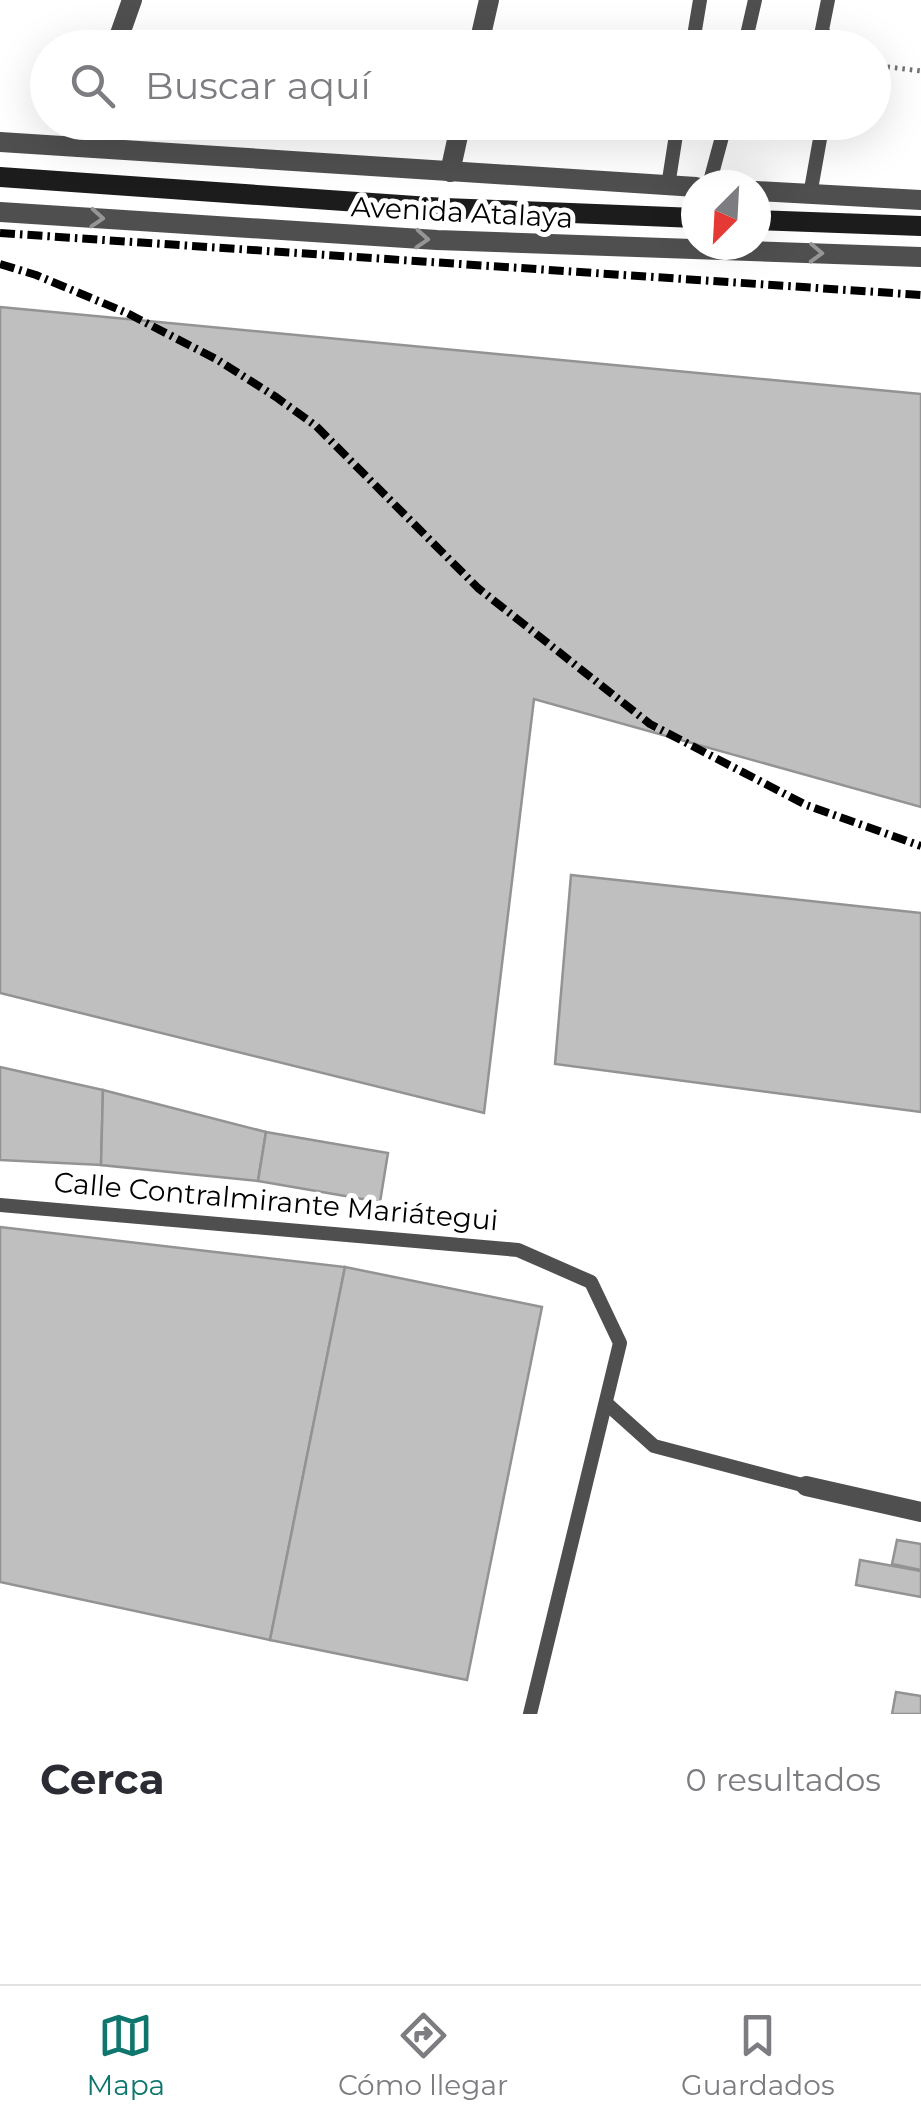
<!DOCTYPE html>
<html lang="es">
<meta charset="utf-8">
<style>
body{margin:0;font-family:Montserrat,sans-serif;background:#f2f2f3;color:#2b2b33}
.compass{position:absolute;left:681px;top:170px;width:90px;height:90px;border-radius:50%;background:#fff;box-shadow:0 10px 40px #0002;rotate:204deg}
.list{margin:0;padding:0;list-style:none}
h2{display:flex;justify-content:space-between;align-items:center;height:130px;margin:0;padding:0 40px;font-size:42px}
h2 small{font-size:32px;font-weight:400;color:#7c7c81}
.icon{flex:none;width:55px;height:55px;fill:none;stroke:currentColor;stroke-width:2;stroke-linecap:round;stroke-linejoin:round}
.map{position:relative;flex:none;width:921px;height:1714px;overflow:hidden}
.search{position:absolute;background:#fff;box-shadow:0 10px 40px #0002;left:30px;right:30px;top:30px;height:110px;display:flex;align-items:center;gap:25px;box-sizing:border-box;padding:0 35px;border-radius:55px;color:#7c7c81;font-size:38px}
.sheet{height:270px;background:#fff}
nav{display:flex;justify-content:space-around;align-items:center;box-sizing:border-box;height:140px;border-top:2px solid #e1e1e2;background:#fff;font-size:28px;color:#7c7c81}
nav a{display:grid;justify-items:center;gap:5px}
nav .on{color:#0f766e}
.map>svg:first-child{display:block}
.building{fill:#bfbfbf;stroke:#939393;stroke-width:2.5}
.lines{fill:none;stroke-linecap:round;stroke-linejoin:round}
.path{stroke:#717171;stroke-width:5;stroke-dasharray:2.5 5;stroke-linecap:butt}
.lane{stroke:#4f4f4f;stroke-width:14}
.street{stroke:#4f4f4f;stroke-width:20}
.secondary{stroke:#1c1c1c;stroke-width:20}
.rail{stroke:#000;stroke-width:8;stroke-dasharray:15 5 2.5 5;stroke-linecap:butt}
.oneway{stroke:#959595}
.labels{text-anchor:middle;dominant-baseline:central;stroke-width:10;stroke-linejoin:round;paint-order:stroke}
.street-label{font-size:28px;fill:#000;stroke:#fff}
</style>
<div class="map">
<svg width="921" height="1714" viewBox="0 0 921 1714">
<rect width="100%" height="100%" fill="#fff"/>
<g class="building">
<path d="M0,307L921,394V807L534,699L484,1113L0,993Z"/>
<path d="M571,875L921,913V1112L555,1064Z"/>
<path d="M0,1067L103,1090L101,1165L0,1160Z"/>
<path d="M103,1090L266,1132L258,1181L101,1165Z"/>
<path d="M266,1132L388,1153L380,1202L258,1181Z"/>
<path d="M0,1227L345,1267L270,1640L0,1582Z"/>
<path d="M345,1267L542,1307L467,1680L270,1640Z"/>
<path d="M897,1540L921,1544V1570L892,1564Z"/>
<path d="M860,1560L921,1571V1597L856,1585Z"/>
<path d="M896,1692L921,1696V1714H892Z"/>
</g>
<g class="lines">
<path class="path" d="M880,66L921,71"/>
<g class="lane">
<path d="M828,0L822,30L832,48"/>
<path d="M692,48L700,0"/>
<path d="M744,48L755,0"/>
<path d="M709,185L726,122"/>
<path d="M668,186L678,122"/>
<path d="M810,195L823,122"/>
<path d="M0,1205L518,1250L591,1282L620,1343L530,1714"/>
<path d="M606,1403L654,1446L806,1486"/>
</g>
<g class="street">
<path d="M115,48L132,0"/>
<path d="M478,48L489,0"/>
<path d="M0,142L696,187"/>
<path d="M79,147L88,122"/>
<path d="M450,172L461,122"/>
<path d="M756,191L921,200"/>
<path d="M0,212L437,240L921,257"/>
<path d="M806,1486L921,1512"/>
</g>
<g class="secondary">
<path d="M0,177L444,208L696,218"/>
<path d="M756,220L921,226"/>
</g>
<g class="rail">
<path d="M0,233L921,295"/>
<path d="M0,264L36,275L127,313L216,359L276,397L316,426L478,588L650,724L806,805L921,846"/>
</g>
</g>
<defs><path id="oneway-chevron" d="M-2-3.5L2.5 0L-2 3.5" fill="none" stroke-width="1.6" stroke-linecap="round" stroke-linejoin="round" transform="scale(2.5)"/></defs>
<g class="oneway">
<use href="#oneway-chevron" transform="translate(97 218) rotate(4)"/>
<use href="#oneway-chevron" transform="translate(422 239) rotate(4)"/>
<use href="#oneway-chevron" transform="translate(816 253) rotate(2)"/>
</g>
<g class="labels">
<g class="street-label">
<text transform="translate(462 212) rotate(3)">Avenida Atalaya</text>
<text transform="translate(276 1201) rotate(5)">Calle Contralmirante Mariátegui</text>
</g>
</g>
</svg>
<svg class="compass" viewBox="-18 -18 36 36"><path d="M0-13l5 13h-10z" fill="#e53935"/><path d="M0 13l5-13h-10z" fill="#7c7c81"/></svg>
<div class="search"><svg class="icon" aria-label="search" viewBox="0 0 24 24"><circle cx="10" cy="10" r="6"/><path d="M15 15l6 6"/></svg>Buscar aquí</div>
</div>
<section class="sheet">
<h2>Cerca<small>0 resultados</small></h2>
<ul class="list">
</ul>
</section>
<nav>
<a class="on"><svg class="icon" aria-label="map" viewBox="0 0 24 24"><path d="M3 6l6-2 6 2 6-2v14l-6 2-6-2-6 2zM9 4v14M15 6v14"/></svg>Mapa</a>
<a><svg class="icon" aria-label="directions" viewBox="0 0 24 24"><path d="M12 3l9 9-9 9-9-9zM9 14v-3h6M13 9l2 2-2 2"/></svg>Cómo llegar</a>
<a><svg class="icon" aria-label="saved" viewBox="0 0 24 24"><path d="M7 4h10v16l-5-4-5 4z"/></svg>Guardados</a>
</nav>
